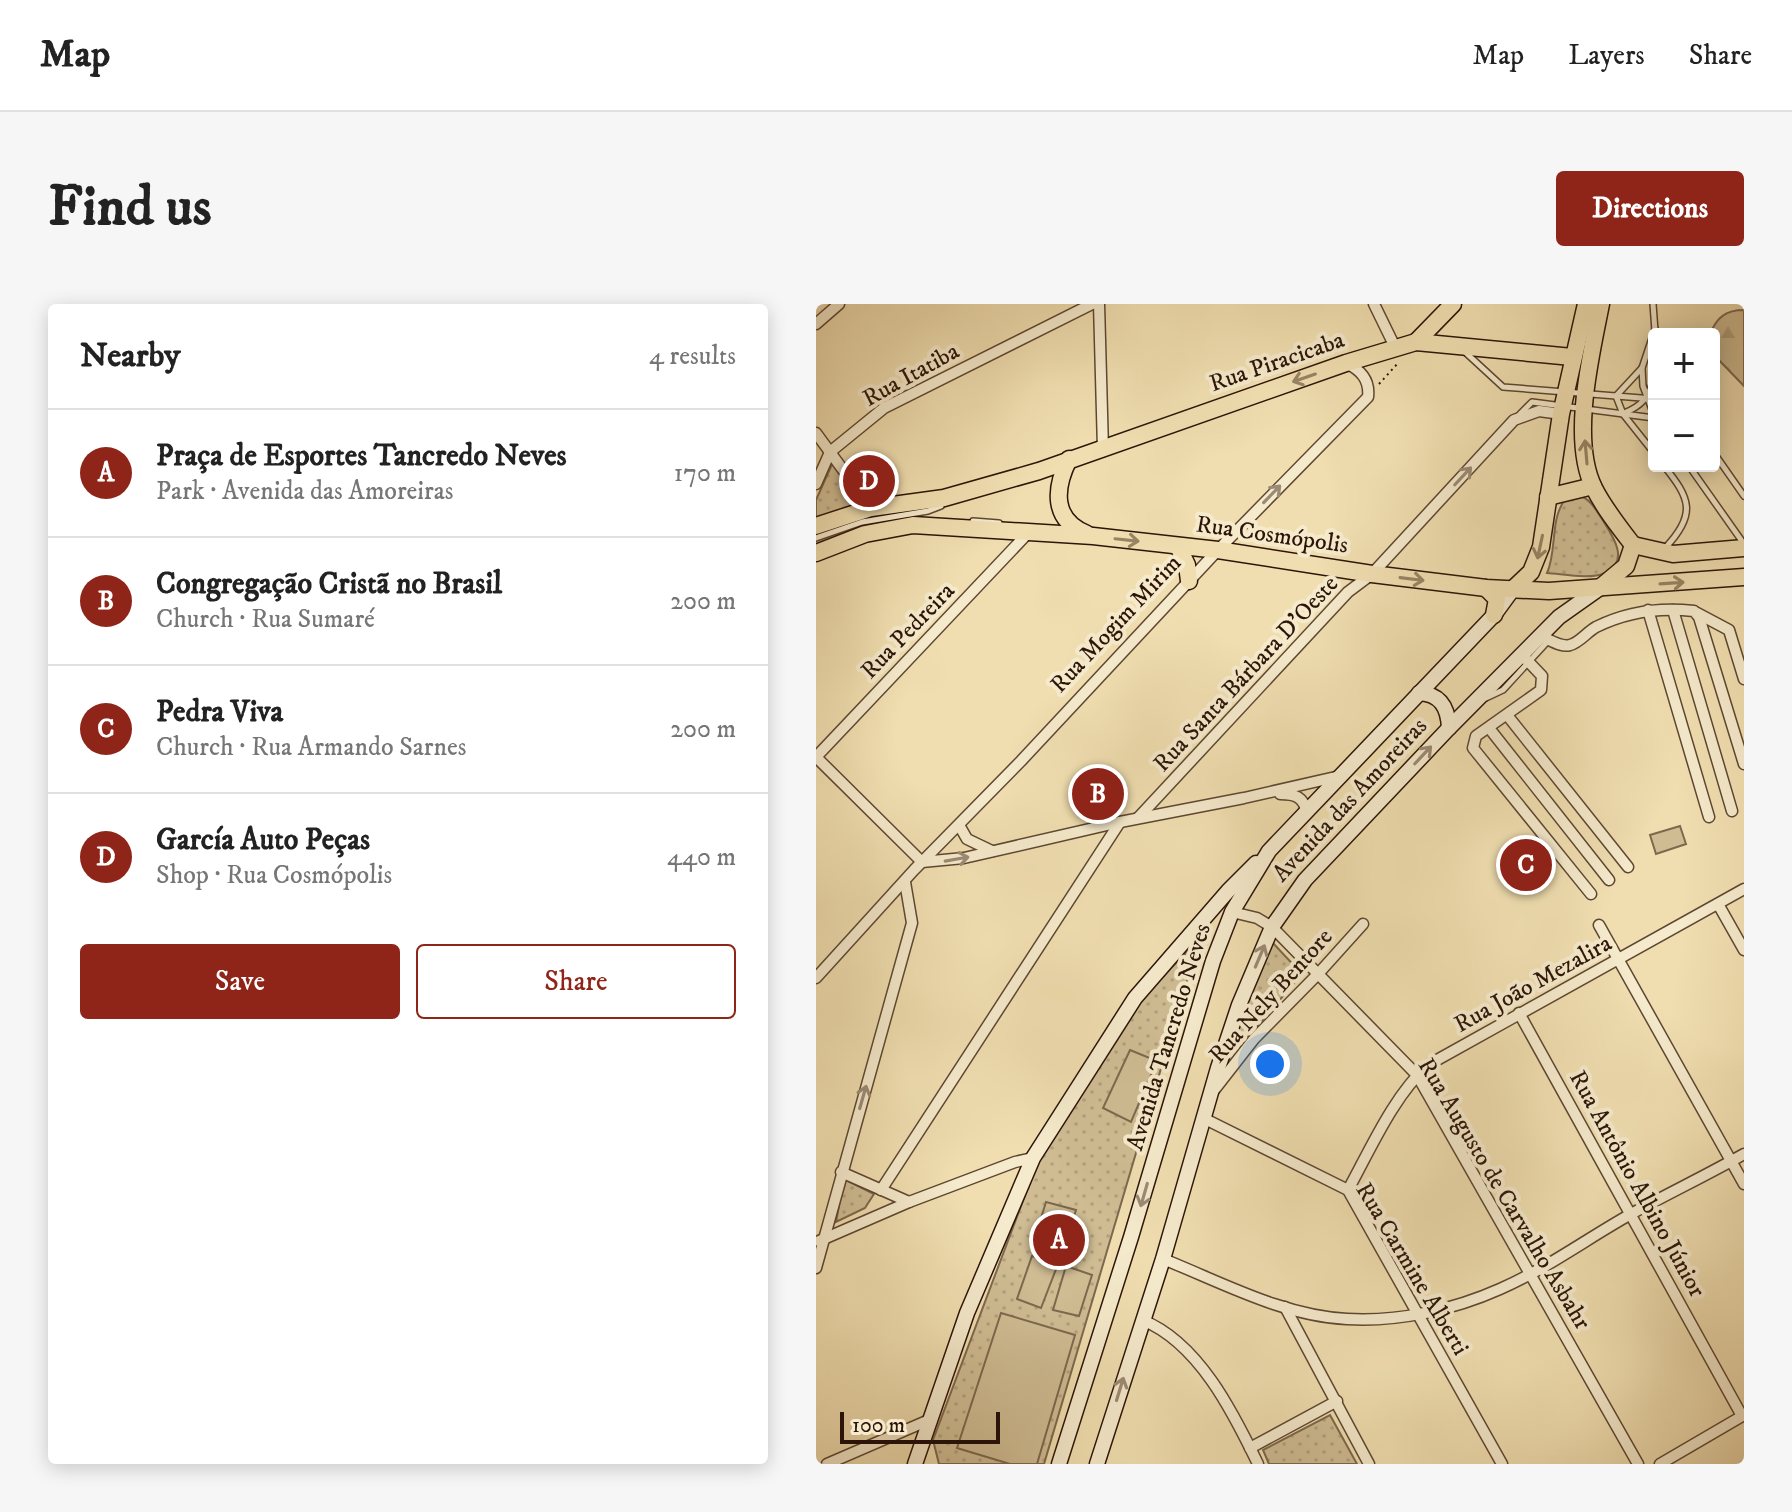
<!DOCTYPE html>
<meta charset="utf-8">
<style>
body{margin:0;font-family:"IM FELL DW Pica",serif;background:#f6f6f6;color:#222}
.controls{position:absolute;right:24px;top:24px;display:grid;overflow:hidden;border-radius:8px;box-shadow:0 4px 20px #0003}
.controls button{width:72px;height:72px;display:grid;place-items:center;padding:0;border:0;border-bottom:2px solid #e0e0e0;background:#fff;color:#222;font:40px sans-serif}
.scale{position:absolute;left:24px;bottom:20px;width:160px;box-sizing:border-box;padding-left:8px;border:4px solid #2c1508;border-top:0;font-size:22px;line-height:28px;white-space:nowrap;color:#2c1508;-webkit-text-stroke:6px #f5eacc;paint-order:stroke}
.you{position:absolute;left:454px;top:760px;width:28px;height:28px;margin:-20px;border:6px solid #fff;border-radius:50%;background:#1a73e8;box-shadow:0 0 0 12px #1a73e833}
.badge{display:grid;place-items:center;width:52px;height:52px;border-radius:50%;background:#8f2418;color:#fff;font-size:26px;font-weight:700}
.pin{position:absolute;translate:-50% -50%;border:4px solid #fff;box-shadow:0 2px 8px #0006}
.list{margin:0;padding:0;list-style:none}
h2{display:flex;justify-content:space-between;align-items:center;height:104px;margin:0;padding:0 32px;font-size:34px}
h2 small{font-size:26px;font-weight:400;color:#767676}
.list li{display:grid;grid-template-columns:52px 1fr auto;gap:24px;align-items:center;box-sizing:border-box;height:128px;padding:0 32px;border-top:2px solid #e0e0e0}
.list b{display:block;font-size:30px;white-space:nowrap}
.list p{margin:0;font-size:26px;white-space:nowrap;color:#767676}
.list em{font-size:26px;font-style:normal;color:#767676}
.actions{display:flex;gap:16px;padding:24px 32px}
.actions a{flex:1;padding:18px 0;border:2px solid #8f2418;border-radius:8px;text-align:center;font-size:28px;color:#8f2418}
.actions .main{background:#8f2418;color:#fff}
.map{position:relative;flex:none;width:928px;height:1160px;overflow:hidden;border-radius:8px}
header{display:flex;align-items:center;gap:48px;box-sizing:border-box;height:112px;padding:0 40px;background:#fff;border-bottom:2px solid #e0e0e0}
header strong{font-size:38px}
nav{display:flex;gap:44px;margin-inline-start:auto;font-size:28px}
.intro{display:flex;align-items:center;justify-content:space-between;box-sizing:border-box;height:192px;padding:0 48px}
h1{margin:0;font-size:56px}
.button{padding:20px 36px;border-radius:8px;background:#8f2418;color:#fff;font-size:28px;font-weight:700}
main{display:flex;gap:48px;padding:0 48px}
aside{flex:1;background:#fff;border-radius:8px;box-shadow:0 4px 20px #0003}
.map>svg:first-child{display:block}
.green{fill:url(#green-dots);stroke:#7e684e;stroke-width:2}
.forest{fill:url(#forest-firs);stroke:#7e684e;stroke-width:2}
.pitch{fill:#cfbc93;stroke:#7e684e;stroke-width:2}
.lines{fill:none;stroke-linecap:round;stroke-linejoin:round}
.lane-casing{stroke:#5d4732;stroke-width:8}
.street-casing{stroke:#5d4732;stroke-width:13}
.secondary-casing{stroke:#2c1508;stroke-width:17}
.primary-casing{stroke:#2c1508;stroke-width:19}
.path{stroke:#2c1508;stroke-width:2;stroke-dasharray:2 4;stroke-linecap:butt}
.lane{stroke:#f5eacc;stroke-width:5}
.street{stroke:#f5eacc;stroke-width:10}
.secondary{stroke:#f5eacc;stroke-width:14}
.primary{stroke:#f0deb0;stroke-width:16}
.oneway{stroke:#988464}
.oneway2{stroke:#9b8a74}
.labels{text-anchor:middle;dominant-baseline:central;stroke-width:8;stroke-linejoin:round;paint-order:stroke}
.street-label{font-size:24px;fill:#2c1508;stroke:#f5eacc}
</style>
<header>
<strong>Map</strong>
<nav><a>Map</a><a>Layers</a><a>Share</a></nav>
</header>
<div class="intro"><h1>Find us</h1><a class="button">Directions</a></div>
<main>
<aside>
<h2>Nearby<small>4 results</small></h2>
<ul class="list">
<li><span class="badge">A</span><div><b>Praça de Esportes Tancredo Neves</b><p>Park · Avenida das Amoreiras</p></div><em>170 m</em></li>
<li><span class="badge">B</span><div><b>Congregação Cristã no Brasil</b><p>Church · Rua Sumaré</p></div><em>200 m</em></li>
<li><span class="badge">C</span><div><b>Pedra Viva</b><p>Church · Rua Armando Sarnes</p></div><em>200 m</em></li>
<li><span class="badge">D</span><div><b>García Auto Peças</b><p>Shop · Rua Cosmópolis</p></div><em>440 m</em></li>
</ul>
<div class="actions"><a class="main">Save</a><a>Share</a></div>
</aside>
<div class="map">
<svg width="928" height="1160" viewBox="0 0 928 1160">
<defs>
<pattern id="green-dots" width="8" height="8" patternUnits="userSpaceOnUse" patternTransform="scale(2)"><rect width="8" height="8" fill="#cfbc93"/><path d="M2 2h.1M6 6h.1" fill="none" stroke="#b2a17d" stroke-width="1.8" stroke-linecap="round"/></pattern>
<pattern id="forest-firs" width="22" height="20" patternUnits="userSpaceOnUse" patternTransform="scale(2)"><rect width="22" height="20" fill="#cfbc93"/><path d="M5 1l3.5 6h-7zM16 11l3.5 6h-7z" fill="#b2a17d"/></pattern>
</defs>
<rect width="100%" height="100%" fill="#f0deb0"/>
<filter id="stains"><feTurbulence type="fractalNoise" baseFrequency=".0025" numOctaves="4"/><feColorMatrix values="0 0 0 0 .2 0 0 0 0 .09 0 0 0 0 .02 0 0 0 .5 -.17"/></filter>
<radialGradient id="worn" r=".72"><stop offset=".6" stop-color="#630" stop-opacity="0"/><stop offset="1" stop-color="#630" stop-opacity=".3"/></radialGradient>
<g class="green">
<path d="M17,158L43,202L0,214V196Z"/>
<path d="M765,192C775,196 780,206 786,215C796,231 815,257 789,269C774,276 747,270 731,269C741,247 734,217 748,197Z"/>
<path d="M383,636L228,1160H123L117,1136L225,849L322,697Z"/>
<path d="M456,638L486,670L425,741L415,739Z"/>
<path d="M28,875L58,890L49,904L20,918Z"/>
<path d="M514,1111L541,1160H453L447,1146Z"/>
</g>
<path class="forest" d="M928,6V82L898,51V30H894C901,13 910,6 928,6Z"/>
<g class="pitch">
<path d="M864,522L870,540L840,550L834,531Z"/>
<path d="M314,746L341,757L315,818L287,804Z"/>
<path d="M230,898L260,906L246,950L217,940Z"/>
<path d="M216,952L242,960L225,1004L201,995Z"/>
<path d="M250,962L276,971L263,1012L237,1006Z"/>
<path d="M185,1009L259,1031L221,1160H194L141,1144Z"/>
</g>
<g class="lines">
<g class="lane-casing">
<g id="lane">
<path d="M837,0L839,27"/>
<path d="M649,48L687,83L838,95"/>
<path d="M826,64L827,82L838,111"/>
<path d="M808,109C826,102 833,93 838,74"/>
<path d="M704,110L716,98L838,114"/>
<path d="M838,149L807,110L800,92L826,64L839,25"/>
<path d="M898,149L928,192"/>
<path d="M848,162C874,194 881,210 850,243"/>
<path d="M873,162L928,240"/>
<path d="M157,217L183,219"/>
<path d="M0,234L46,218L112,207L125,202"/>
<path d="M670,394L687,386L732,337"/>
</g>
</g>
<g class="street-casing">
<g id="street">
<path d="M283,0L287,145"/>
<path d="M558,0L579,43"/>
<path d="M0,20L23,0"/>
<path d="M0,129L55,204"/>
<path d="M0,180L14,148L68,104L276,0"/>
<path d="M832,306L893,513"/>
<path d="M857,306L916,507"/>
<path d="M881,309L913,326L928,375"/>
<path d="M724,332C733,335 745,344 754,341C763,339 771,328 780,323C812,307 843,303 878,307L883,313L928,460"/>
<path d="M706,351L726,372L725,386L660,432L657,444L775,590"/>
<path d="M691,411L812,563"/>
<path d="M673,424L793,576"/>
<path d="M0,453L106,558L148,554L304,518L428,494L524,472"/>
<path d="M0,453L213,228"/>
<path d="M464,490C480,490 487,493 491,508"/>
<path d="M322,514L532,288L556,270L698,116L723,107L745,110"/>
<path d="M143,521L151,535L176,547"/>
<path d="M902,600L928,646"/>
<path d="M416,608L441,614L456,623L601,771L822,1160"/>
<path d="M783,621L928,880"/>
<path d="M0,674L98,566L205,457L402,246L552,93C554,76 545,66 530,59"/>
<path d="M703,709L926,1112"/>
<path d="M399,785L438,735L502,670L547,620"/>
<path d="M387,814L532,886L686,1160"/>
<path d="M25,868L93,898"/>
<path d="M65,886L304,518"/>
<path d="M532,886C554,846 578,791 612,761L928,585"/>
<path d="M3,937L93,898L199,858L217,854"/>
<path d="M347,955C405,978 467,1012 531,1015C582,1018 637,1006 684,985C730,965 772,934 815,910C853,889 891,871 928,850"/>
<path d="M0,964L96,619L89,578"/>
<path d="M469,1003L553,1160"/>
<path d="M326,1016C382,1038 417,1108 442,1160"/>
<path d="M434,1144L521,1097"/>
<path d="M11,1160L113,1116"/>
<path d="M844,1160L928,1111"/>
</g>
</g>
<g class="secondary-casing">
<g id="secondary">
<path d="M603,389C624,390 632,403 633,424"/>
<path d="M99,1160L151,1009L217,854L319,694L412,587L440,559"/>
<path d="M243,1160L315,933L397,657L416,608L453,547L678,311L697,285"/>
<path d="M281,1160L347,955L402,764L423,701L456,623L489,576L633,424L743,313L784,284"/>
</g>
</g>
<g class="primary-casing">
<g id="primary">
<path d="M785,0C775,51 754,136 778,184C788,204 803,223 817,241"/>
<path d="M600,38L637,0"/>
<path d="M253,155C238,185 236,216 271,230"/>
<path d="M732,193L777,182"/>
<path d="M0,222L55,204L128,194L223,167L530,59L600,38L756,53"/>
<path d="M817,241L857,250L928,244"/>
<path d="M362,242L371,261L373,277"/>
<path d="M0,249L49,230L97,221L277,232L402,246L556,270L670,284L733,287L928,273"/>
<path d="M786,282L810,262L817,241"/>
<path d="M670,284L681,295L678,311"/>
<path d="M697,285L715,268L725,243L745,110L770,0"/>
</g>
</g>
<path class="path" d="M563,80L583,58"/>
<use href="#lane" class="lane"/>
<use href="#street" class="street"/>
<use href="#secondary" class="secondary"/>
<use href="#primary" class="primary"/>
</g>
<defs><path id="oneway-shaft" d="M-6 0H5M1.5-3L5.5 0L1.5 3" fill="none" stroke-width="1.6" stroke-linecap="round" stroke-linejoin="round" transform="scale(2)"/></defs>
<g class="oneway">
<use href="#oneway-shaft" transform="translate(488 74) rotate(161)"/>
<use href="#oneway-shaft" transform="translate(770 148) rotate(-95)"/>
<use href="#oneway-shaft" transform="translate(311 236) rotate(6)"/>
<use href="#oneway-shaft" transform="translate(724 243) rotate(102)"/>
<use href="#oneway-shaft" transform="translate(596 275) rotate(7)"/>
<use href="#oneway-shaft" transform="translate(856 279) rotate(-4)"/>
</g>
<g class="oneway2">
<use href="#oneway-shaft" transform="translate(647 172) rotate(-47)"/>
<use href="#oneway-shaft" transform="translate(456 190) rotate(-46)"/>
<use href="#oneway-shaft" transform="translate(607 451) rotate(-47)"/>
<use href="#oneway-shaft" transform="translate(141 555) rotate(-10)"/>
<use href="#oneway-shaft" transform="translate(444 652) rotate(-67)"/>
<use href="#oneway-shaft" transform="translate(47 793) rotate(-74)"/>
<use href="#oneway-shaft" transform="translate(328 891) rotate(106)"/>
<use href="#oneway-shaft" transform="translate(304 1085) rotate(-73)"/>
</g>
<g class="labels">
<g class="street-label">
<text transform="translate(461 58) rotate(-19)">Rua Piracicaba</text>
<text transform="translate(95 71) rotate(-29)">Rua Itatiba</text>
<text transform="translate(456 231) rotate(8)">Rua Cosmópolis</text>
<text transform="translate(300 320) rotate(-47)">Rua Mogim Mirim</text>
<text transform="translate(92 327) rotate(-46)">Rua Pedreira</text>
<text transform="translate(430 370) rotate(-47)">Rua Santa Bárbara D'Oeste</text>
<text transform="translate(534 496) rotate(-47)">Avenida das Amoreiras</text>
<text transform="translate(717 680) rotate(-29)">Rua João Mezalira</text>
<text transform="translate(455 692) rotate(-48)">Rua Nely Bentore</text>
<text transform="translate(353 733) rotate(-73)">Avenida Tancredo Neves</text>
<text transform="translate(821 880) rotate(61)">Rua Antônio Albino Júnior</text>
<text transform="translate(688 890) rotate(59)">Rua Augusto de Carvalho Asbahr</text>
<text transform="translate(596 965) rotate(59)">Rua Carmine Alberti</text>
</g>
</g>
<rect width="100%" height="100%" filter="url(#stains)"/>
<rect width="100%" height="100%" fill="url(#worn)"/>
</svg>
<div class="controls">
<button>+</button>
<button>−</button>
</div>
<div class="scale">100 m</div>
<div class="you"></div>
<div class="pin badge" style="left:243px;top:936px">A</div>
<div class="pin badge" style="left:282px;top:490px">B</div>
<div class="pin badge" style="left:710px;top:561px">C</div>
<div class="pin badge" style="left:53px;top:177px">D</div>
</div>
</main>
